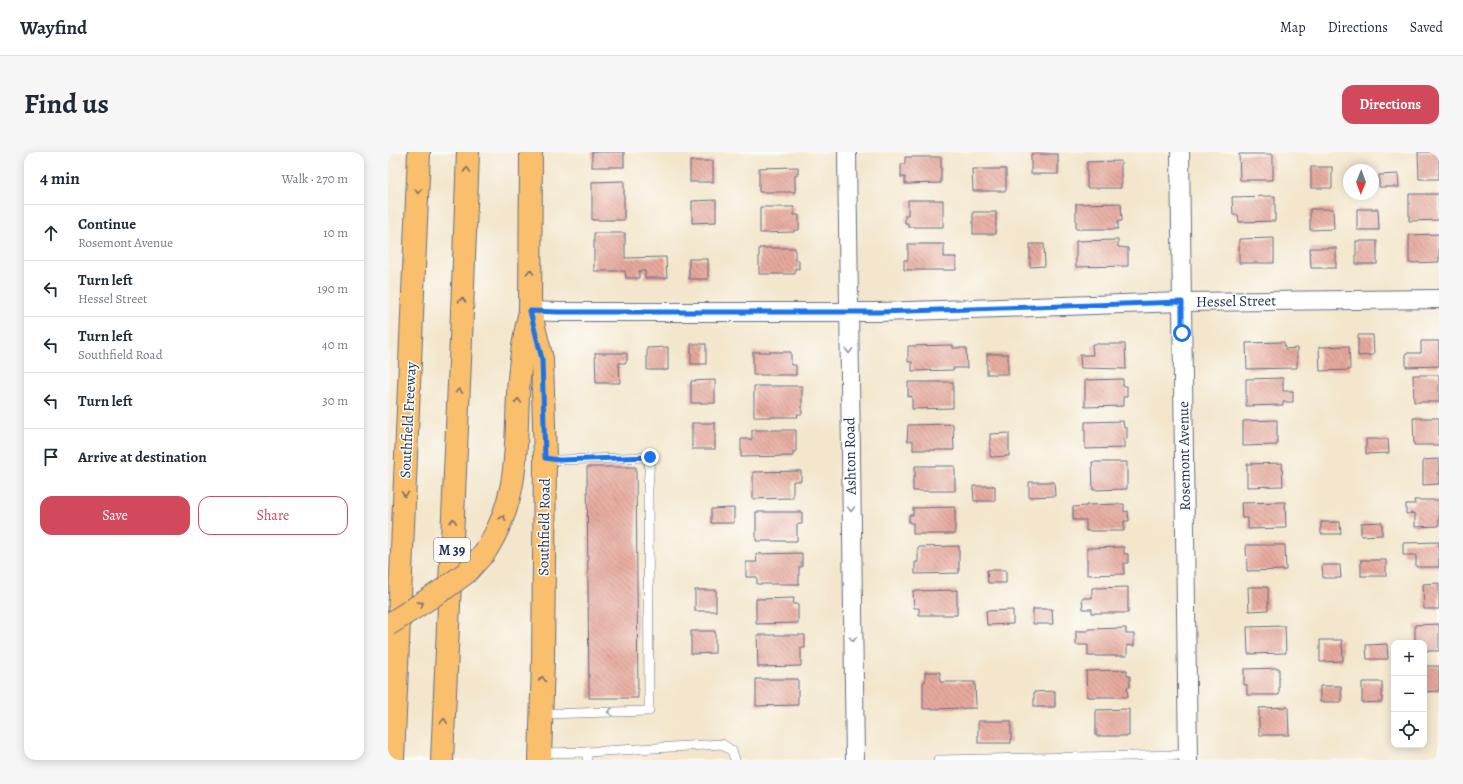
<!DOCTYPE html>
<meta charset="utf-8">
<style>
body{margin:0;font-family:Alegreya,serif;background:#f6f6f7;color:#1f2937}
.controls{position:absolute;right:12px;bottom:12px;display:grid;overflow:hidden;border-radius:8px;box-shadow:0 2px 10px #0003}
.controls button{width:36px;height:36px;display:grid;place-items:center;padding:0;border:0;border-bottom:1px solid #e0e1e3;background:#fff;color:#1f2937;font:20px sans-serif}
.compass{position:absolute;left:955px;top:12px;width:36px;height:36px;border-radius:50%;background:#fff;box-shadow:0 2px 10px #0003;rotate:181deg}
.stop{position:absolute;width:12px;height:12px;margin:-9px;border:3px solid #1a73e8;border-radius:50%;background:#fff}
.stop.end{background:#1a73e8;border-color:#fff;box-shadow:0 1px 4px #0008}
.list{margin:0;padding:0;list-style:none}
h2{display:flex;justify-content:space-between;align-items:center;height:52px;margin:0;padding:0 16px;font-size:17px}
h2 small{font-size:13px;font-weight:400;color:#747a83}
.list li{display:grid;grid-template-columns:26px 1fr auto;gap:12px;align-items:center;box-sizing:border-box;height:56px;padding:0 16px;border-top:1px solid #e0e1e3}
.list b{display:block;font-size:15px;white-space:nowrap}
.list p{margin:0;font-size:13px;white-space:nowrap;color:#747a83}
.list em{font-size:13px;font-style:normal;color:#747a83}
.actions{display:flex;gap:8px;padding:12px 16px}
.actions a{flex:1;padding:9px 0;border:1px solid #d1495b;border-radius:12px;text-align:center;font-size:14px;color:#d1495b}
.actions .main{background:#d1495b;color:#fff}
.icon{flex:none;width:22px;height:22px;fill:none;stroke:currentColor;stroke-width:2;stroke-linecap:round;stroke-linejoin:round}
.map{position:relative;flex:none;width:1051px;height:608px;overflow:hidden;border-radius:12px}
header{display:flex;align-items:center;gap:24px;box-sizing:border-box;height:56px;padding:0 20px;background:#fff;border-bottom:1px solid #e0e1e3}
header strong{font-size:19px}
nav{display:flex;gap:22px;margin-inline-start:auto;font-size:14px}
.intro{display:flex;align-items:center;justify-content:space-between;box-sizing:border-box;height:96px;padding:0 24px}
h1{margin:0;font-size:28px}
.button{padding:10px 18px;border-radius:12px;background:#d1495b;color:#fff;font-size:14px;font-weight:700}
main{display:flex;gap:24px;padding:0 24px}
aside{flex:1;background:#fff;border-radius:12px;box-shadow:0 2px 10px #0003}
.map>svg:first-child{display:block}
.building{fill:url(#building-back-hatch)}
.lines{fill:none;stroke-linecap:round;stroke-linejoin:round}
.service-casing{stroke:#676f84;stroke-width:10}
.minor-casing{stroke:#676f84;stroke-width:20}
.primary-casing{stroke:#676f84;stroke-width:24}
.trunk-casing{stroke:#676f84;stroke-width:24}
.motorway-casing{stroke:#676f84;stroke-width:24}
.service{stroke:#fff;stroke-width:9}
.minor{stroke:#fff;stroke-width:18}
.primary{stroke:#f9bf6d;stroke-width:22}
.trunk{stroke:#f9bf6d;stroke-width:22}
.motorway{stroke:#f9bf6d;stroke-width:22}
.trunk-bridge-casing{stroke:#676f84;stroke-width:24;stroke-linecap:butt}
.trunk-bridge{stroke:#f9bf6d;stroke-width:22}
.oneway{stroke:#7f7065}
.oneway2{stroke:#8d97ae}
.route{stroke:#1a73e8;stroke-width:5}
.labels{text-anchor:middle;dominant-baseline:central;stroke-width:3;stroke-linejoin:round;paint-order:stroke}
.shield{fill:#fdfcf7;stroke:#5f6c8c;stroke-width:1}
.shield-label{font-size:14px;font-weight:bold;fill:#1b2f5e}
.street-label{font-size:15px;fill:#1b2f5e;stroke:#fdfcf7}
</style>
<header>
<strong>Wayfind</strong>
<nav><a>Map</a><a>Directions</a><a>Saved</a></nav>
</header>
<div class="intro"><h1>Find us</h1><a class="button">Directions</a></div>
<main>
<aside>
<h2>4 min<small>Walk · 270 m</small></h2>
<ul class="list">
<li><svg class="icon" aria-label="ahead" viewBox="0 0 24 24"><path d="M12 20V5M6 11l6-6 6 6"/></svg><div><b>Continue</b><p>Rosemont Avenue</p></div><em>10 m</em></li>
<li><svg class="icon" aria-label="left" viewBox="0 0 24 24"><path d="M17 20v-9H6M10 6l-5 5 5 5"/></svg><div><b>Turn left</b><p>Hessel Street</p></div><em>190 m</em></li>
<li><svg class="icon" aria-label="left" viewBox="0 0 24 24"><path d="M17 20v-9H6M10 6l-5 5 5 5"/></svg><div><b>Turn left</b><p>Southfield Road</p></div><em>40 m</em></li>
<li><svg class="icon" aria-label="left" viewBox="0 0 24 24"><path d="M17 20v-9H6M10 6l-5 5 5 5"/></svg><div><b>Turn left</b></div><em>30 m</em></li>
<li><svg class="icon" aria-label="arrive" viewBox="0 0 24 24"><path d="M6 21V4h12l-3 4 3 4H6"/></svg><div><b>Arrive at destination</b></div></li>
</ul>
<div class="actions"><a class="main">Save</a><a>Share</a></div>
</aside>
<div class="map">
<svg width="1051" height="608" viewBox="0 0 1051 608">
<defs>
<pattern id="building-back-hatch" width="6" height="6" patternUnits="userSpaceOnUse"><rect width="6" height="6" fill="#e6a99c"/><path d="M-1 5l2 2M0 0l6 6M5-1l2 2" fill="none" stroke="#ba8a82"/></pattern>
</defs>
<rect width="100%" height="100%" fill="#fdfcf7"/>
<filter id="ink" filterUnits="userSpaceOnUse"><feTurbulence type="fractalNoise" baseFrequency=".025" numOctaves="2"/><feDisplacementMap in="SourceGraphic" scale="8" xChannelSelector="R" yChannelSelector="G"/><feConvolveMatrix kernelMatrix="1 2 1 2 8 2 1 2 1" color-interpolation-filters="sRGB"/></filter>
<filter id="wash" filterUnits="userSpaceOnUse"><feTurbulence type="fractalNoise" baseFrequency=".012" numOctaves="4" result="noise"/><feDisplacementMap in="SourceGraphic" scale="16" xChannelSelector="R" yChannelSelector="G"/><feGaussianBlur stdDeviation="0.9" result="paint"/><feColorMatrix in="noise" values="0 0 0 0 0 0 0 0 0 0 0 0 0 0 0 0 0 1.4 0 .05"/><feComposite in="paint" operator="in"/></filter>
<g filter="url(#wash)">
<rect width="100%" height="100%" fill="#f3e6cc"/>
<g id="blocks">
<g class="building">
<rect x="204" y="0" width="32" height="15"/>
<path d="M1030,0H1051V27H1031Z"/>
<rect x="643" y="2" width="27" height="20"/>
<path d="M851,2H885V28H852Z"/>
<path d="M517,5H553V31L517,32V25H513V12H517Z"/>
<rect x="302" y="9" width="23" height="21"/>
<path d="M733,9V36H699V10Z"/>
<path d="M410,15V23H407V40H371V16Z"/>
<rect x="923" y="15" width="21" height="21"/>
<path d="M584,17H618V39H585Z"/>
<path d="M1010,22L1011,35H991V23Z"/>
<path d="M236,29V68H204V30Z"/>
<path d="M1021,42H1051V68L1021,69Z"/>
<path d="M887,44V69L851,70L850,63H845L844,45Z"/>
<path d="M328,48V70L304,71V49Z"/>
<path d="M520,48H555V75H520V71H517V63H520Z"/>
<path d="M733,51L734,69H730V77H688V52Z"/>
<path d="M372,55H406V63H411V78H406V80L372,81Z"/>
<path d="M922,57H945L946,77L922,78Z"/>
<path d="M969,57H990L991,78H969Z"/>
<rect x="585" y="60" width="23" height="22"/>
<path d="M206,81H237V106L278,105L279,126H257V119H251V126H238L237,119H206Z"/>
<path d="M1051,82V110L1021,111V83Z"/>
<path d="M886,86V111H851V87Z"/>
<path d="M730,88V95L740,96V114L688,115V89Z"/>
<rect x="968" y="89" width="21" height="23"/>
<path d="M520,92H556V105H568V118H516V108H520Z"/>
<path d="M642,92H656L657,114L642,115Z"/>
<path d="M371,96H407V108H411V117L407,116V122H371Z"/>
<path d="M922,96H948V116H923Z"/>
<rect x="301" y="107" width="19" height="20"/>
<path d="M970,183H985L986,203L970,204Z"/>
<path d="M1033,189H1051V214L1018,215V201H1033Z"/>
<path d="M896,190L897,197L909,196V216L859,217L858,191Z"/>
<rect x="303" y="192" width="15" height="20"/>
<path d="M704,192H737L738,217L693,216L692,203H705Z"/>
<path d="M565,193V196H578L579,216H565L566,218L524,219V210H520V194Z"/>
<path d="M961,194L962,218L932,219L931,195Z"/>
<path d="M280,195V218H259V196Z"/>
<path d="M365,200H403V213H408V223H365Z"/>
<path d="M207,201H237L239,202V209L237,211H231L232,231H208Z"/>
<rect x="599" y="202" width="21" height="20"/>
<path d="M1025,223H1051V250H1026Z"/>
<path d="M895,226V239H905V250H895V253L858,254V227Z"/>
<path d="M735,227V234H739V245H735V254L697,255V228Z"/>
<path d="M327,228V251H303V229Z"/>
<path d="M520,230H565V256L524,257V244L520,245Z"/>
<path d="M366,234H414V262H409L410,265H366Z"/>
<path d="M1025,266H1051V293H1026Z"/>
<path d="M889,268V293L855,294V269Z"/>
<path d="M735,269L736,276H739V287L736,286V296L697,297V270Z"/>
<rect x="304" y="271" width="23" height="26"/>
<path d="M565,272L566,298H525V289H519L520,273Z"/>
<path d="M364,278H408V300H405V304L353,305V287H364Z"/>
<path d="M621,281V304L602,305V282Z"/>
<path d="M978,287H1000L1001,301L978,302Z"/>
<path d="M1051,307V332L1035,333V308Z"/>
<path d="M704,310H739V337L705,338Z"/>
<path d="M894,311L895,334L859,335V312Z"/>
<path d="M527,314H567V339H525V325H527Z"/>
<path d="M199,315H248L250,546H201Z"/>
<path d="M413,319V329H405V346L365,347V320Z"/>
<path d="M641,330H666L667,344L641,345Z"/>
<path d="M585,334H607V349H586Z"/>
<path d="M1026,348H1051V374L1027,375V361L1018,362V352H1027Z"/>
<path d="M897,350L898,376L860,377V366H854L853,351Z"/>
<path d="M736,352V360L740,359L741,369H736V379H698V368H685V355L698,354V353Z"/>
<path d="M567,355V382H525V371H521V363H525V356Z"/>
<path d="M346,356V371H323V357Z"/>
<path d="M368,360H414V372H409V389H368Z"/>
<path d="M933,370H952L953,382H933Z"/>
<path d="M994,370V383L973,384V371Z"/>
<path d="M1051,390V415H1028V403H1015V391Z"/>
<path d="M858,393H897L898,418L859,419Z"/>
<path d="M571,394V421L527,422V410H530V395Z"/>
<path d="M736,395V402H740V411H736V422L699,423V396Z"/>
<path d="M414,401V415H411V432H369V425H358V410H369L368,402Z"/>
<rect x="973" y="408" width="25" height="16"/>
<path d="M934,413H952L953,426H935Z"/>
<path d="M599,418H618V431H600Z"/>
<path d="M1051,431V457H1036L1035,432Z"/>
<path d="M740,435V461H704V457H695L694,446H704V436Z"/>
<path d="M860,435H880V458L861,459Z"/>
<rect x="307" y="438" width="21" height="21"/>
<path d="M569,438V463H531V456H526L525,439Z"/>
<path d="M406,446L405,452H410V471L368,472V447Z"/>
<path d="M645,457H664L665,472H645Z"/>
<path d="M625,458V472L599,473L598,459Z"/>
<path d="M1051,472V499H1036V491H1027V473Z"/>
<path d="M897,474L898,501L860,502L859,475Z"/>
<path d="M738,476V482H746V494L739,493V504H700V493H688V479H700V477Z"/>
<path d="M303,479H327V501L303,502Z"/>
<path d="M369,483H417V496H413V514L370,515Z"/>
<path d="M932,488H954L955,509L932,510Z"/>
<path d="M999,492L1000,507H979L978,493Z"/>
<path d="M1036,514H1051V539L1036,540Z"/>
<path d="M891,516V543H859V533H856V517Z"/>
<path d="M739,518V524H742V535H739L740,545H699L698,519Z"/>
<path d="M537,520H552V530H587L588,556L535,557V530H537Z"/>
<path d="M368,527H410V553L368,554Z"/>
<path d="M974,530H994V550L974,551Z"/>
<path d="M932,534H953L954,550H932Z"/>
<path d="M667,539V555H646V540Z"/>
<path d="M900,555L901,583H871V556Z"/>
<path d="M741,557V584H708V558Z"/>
<rect x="590" y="569" width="33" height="22"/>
</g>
</g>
</g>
<g filter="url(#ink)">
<use href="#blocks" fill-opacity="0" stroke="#676f84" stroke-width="1"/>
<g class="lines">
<g class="service-casing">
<g id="service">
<path d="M154,562L261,559L260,337L262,305L171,308L157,307"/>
<path d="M199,600L334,592L344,599L347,608"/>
<path d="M153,601L199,600V608"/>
<path d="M550,608L691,605"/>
<path d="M691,608V605L800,603"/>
</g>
</g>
<g class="minor-casing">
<g id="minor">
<path d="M459,0L467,608"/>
<path d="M792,0L800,608"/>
<path d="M142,159L171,160H491L794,150L1051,147"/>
</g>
</g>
<g class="primary-casing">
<path id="primary" d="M143,0L142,159L154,207L157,307L155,508L152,608"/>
</g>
<g class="trunk-casing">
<path id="trunk" d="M97,400C135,341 126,291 131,226C133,203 137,181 142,159"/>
</g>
<g class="motorway-casing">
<g id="motorway">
<path d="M5,608L31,0"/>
<path d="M54,608L73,187L80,0"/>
</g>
</g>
<use href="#service" class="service"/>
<use href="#minor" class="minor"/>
<use href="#primary" class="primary"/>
<use href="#trunk" class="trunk"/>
<use href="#motorway" class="motorway"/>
<g class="trunk-bridge-casing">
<path id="trunk-bridge" d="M0,473L56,437L78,421L97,400"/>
</g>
<use href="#trunk-bridge" class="trunk-bridge"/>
</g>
<defs><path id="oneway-chevron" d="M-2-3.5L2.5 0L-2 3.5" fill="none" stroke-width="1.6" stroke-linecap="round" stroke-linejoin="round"/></defs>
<g class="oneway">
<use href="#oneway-chevron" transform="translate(79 18) rotate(-88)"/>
<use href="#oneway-chevron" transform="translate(30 39) rotate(92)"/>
<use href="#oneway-chevron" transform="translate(142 120) rotate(-89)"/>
<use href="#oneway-chevron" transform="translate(74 148) rotate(-88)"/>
<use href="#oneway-chevron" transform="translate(71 239) rotate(-87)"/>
<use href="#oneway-chevron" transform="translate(130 249) rotate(-88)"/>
<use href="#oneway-chevron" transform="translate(17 342) rotate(93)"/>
<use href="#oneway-chevron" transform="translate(115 366) rotate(-71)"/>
<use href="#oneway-chevron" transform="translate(65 369) rotate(-87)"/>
<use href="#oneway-chevron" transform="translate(33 452) rotate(-33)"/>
<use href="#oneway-chevron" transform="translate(154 527) rotate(-88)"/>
<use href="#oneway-chevron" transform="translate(56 569) rotate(-87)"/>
</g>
<g class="oneway2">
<use href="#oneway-chevron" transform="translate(461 199) rotate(89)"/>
<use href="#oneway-chevron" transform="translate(463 357) rotate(89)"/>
<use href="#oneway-chevron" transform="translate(465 487) rotate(89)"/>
<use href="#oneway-chevron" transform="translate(222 560) rotate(179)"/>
</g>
</g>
<g class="lines" filter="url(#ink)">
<path class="route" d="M262,305L171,308L157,306L154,207L142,159L170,160H491L794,150V181"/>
</g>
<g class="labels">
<rect class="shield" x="46" y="386" width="36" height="24" rx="3"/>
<g class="shield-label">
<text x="64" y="398">M 39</text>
</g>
<g class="street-label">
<text transform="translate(848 149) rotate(-1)">Hessel Street</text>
<text transform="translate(20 268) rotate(-87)">Southfield Freeway</text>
<text transform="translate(462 304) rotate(-91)">Ashton Road</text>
<text transform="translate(796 304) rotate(-91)">Rosemont Avenue</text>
<text transform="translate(156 375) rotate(-89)">Southfield Road</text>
</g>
</g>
</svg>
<div class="controls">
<button>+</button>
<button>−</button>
<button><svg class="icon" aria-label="locate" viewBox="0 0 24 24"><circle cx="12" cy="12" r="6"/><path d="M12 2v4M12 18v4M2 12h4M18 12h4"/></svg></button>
</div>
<svg class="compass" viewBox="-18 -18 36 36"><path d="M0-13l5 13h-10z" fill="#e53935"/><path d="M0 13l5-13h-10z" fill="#747a83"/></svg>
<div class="stop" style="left:794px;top:181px"></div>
<div class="stop end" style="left:262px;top:305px"></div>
</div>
</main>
